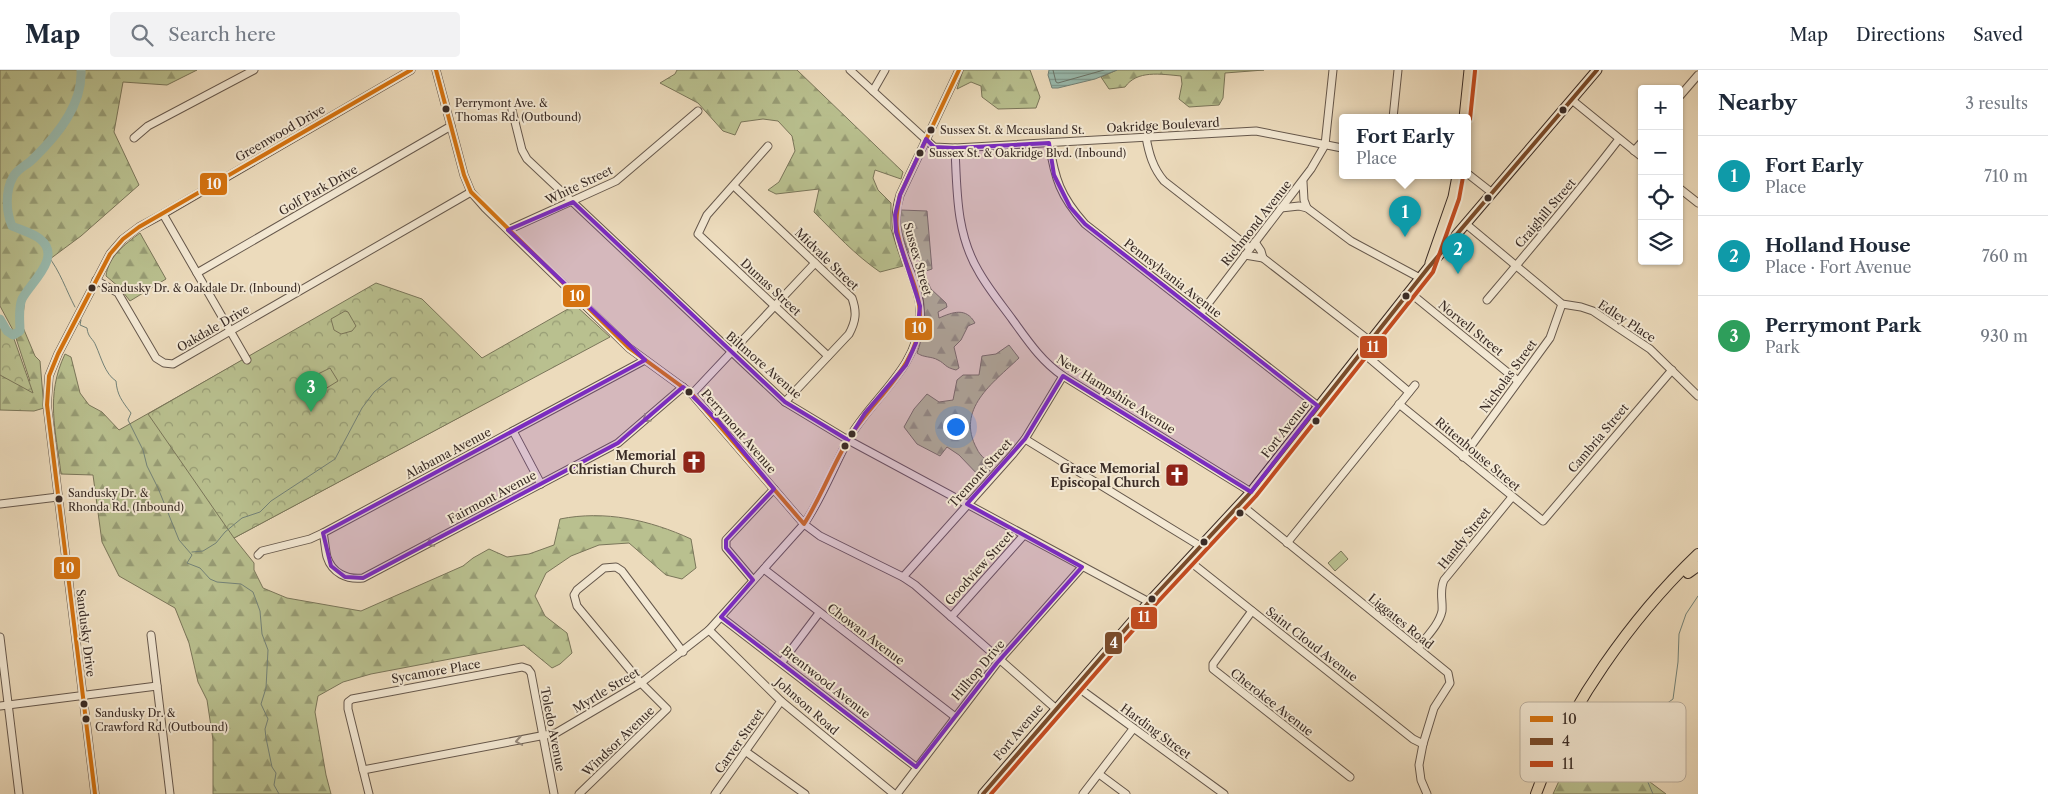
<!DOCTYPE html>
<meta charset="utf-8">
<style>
body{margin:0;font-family:"Libre Caslon Text",serif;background:#f2f2f3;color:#1f2937}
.controls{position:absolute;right:15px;top:15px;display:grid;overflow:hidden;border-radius:5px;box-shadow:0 1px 4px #0004}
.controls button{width:45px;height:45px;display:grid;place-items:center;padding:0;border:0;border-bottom:1px solid #e0e1e3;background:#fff;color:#1f2937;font:25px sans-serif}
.you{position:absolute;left:955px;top:356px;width:18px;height:18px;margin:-12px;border:4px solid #fff;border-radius:50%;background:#1a73e8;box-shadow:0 0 0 8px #1a73e833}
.badge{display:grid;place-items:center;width:32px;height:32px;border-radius:50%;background:#ea580c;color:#fff;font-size:16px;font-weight:700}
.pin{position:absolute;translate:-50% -41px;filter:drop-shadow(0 1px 2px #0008)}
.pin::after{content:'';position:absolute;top:26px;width:18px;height:15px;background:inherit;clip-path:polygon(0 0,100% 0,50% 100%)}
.popup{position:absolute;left:1339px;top:44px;width:132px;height:65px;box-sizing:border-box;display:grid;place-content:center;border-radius:5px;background:#fff;filter:drop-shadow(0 1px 4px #0005);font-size:16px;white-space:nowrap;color:#747a83}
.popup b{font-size:19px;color:#1f2937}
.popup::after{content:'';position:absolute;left:50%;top:100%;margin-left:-10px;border:10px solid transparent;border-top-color:#fff}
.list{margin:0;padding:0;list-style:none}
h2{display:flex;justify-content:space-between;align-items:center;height:65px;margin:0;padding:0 20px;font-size:21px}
h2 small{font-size:16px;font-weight:400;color:#747a83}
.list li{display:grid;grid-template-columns:32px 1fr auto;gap:15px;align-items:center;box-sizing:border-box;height:80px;padding:0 20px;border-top:1px solid #e0e1e3}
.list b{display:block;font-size:19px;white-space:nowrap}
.list p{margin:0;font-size:16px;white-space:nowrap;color:#747a83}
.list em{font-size:16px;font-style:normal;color:#747a83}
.icon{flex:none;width:28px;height:28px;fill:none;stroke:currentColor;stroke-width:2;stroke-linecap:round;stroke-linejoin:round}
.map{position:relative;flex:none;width:1698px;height:724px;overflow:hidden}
header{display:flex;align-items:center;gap:30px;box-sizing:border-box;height:70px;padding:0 25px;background:#fff;border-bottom:1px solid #e0e1e3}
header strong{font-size:24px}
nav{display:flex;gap:28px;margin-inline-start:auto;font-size:18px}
.search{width:350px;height:45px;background:#f2f2f3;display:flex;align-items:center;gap:12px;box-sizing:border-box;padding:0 18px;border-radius:5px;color:#747a83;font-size:19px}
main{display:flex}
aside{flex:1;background:#fff}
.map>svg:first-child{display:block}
.forest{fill:url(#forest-firs);stroke:#7a765a}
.park{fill:url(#park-crowns);stroke:#7a765a}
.pitch{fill:#b9c08f;stroke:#7a765a}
.water{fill:url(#water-rules);stroke:#738278}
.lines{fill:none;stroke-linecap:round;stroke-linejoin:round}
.shore{stroke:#6a746a;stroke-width:1}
.stream{stroke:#738278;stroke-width:1}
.river{stroke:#99bbaf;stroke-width:9}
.minor-casing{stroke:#66584c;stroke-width:9}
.major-casing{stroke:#3a2c26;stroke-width:11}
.highway-casing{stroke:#3a2c26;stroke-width:12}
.minor{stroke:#f3e8d3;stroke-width:7}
.major{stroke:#ecdbbc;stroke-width:9}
.highway{stroke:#ecdbbc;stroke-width:10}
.bus-1-casing{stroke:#f3e8d3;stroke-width:8}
.bus-2-casing{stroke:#f3e8d3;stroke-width:8}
.bus-3-casing{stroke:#f3e8d3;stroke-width:8}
.bus-1{stroke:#d57310;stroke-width:4}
.bus-2{stroke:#7a4b2a;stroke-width:4}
.bus-3{stroke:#c24b20;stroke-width:4}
.oneway{stroke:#968a7c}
.marked{fill:#7b2cbf;fill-opacity:0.2;stroke:#7b2cbf;stroke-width:4;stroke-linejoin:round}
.bus-dot{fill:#3a2c26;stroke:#f3e8d3;stroke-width:2}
.labels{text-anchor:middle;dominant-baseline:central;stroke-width:4;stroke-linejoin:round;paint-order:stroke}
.bus-label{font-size:11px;fill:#3a2c26;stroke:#f3e8d3;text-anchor:start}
.street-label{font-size:12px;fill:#3a2c26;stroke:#f3e8d3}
.poi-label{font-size:12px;font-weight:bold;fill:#3a2c26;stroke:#f3e8d3;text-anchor:end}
.key{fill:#f3e8d3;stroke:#bcb09f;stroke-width:1}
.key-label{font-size:14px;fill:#3a2c26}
.line-badge{stroke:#f3e8d3;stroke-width:2}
.badge-label{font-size:14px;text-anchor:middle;font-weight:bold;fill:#fff}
</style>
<header>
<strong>Map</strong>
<div class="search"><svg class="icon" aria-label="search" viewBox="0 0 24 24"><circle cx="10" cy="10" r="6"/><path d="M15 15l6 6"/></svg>Search here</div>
<nav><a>Map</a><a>Directions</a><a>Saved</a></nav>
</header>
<main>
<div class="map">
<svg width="1698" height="724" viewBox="0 0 1698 724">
<defs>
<pattern id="forest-firs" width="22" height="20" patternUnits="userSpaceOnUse" patternTransform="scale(1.25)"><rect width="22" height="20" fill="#b9c08f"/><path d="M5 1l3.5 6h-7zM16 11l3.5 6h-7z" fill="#979c75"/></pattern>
<pattern id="park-crowns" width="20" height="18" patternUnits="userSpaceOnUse" patternTransform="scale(1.25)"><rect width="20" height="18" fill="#b9c08f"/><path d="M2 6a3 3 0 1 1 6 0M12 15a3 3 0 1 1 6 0" fill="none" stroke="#979c75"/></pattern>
<pattern id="water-rules" width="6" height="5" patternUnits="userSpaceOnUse" patternTransform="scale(1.25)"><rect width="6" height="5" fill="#99bbaf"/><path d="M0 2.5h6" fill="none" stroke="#7e988e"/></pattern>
</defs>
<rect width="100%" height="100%" fill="#ecdbbc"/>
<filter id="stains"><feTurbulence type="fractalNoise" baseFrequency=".004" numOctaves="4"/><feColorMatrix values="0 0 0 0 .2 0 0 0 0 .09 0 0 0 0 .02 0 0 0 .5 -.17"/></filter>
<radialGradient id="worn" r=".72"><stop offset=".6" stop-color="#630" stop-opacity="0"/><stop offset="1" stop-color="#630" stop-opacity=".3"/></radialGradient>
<g class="forest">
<path d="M0,0H197L167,15L123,12L114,62L139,115L81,166L50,189L25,227L22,255L35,286L40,291L44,338L34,341L0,340V296L30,311L14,262L0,236Z"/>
<path d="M677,0H797L903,102L901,109L875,100L873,108L878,120L891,133V159L903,196L880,202C855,185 835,163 814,142L819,119L776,124L768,120L779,112L795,81L792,66L778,51L763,49L741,52L735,65L723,61L698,33L660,13L675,4Z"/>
<path d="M963,0H1030L1040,27L1036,38L998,39L982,27L981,16L971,12L957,19Z"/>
<path d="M1117,0H1264L1225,3L1223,28L1219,35L1189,37L1179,29L1182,14L1181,6C1160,4 1137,0 1125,17L1109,19L1101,7Z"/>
<path d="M901,140L927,141L932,199L923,202L931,219L946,233L947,237L938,242L939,248C953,242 966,237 975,253L968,256L961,270L954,277L959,298L956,300C944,297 946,294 938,290C931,286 924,288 917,283C928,253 926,227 915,198L922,195L913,182L909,183C903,169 898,155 901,140Z"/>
<path d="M140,163L166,209L130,231L119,217L106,206C108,187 125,174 140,163Z"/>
<path d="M294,261L473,340L234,468L254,493V500L263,518L287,528L361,541L463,496L473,488L489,479L507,487L529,484L554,475L560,449C605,440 650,450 691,469L696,498L682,509L666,505L629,473L599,475L571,486L546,503L535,526L545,546L567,563L572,583L560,594L552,598L524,575L371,604L343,612L318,626L315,642L326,705L331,724H213V670L207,630L198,612L189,573L175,538L119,506L102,472L93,405L61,404C56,360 45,326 65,284L71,287L80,323L89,335L102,342L119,360Z"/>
<path d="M1009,275L1019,288C993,313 955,339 977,379C980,386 988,391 993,397L982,409L959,385L947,377L940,386L917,374L904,357L914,339L927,324L939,332L953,330L957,310L963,305H979L982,286L996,284Z"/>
<path d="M1581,663L1634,688L1648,693L1642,706L1666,724H1553Z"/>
</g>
<g class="park">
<path d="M376,213L422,229L482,288L575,235L610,267L234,468L148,344Z"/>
<path d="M0,252L13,266L33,323L0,305Z"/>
</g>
<g class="pitch">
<path d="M345,241L348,242L356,256L352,261L341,264L334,260L331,249Z"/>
<path d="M330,298L338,311L325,319L316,305Z"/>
<path d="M1341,481L1348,489L1335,501L1328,493Z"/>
</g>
<path class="water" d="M1049,0H1117L1095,9L1058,18H1052L1048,5Z"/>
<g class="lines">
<path class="shore" d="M1053,0L1056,12L1058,13L1104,0"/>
<g class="stream">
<path d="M48,186C60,201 66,220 75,237"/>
<path d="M81,250L80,255L87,258C88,268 93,268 96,276C101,287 105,304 116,311C117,325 122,331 131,343L128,350L143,380L147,396L158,418L179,470L192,485L187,493L200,498L210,509L217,512L241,514L253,522L260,541L262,564L268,580L266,618L261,634L268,649L265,659L266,668L272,697L276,703L274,715L279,724"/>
<path d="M192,482L203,481L216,473L225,462L242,448L260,442L271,431L335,389L362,338L374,322L391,308"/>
<path d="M1653,724L1641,696L1648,680L1652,663L1659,651L1662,637L1673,629L1678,592L1679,564L1686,544L1698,526"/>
</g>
<path class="river" d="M0,249L7,261L13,265L20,261C20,252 18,238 22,229C30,213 63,187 40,169C33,163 21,160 12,156C6,142 5,121 13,107C17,99 27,95 33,89C57,66 83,35 81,0"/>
<g class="minor-casing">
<g id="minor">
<path d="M436,0L464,105L471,122L485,138L629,278L692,324L804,454L820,466L903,507L915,515L1055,638"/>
<path d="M850,0L934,77L955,78L1256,61L1342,78"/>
<path d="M873,21L885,0"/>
<path d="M1679,27L1698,5"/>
<path d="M1572,30L1642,87"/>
<path d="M512,40L522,80L527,89L785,332L848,370L1149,532"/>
<path d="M1393,48L1398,0"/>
<path d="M1146,67C1149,84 1153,98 1164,111L1250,178"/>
<path d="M134,68L148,56L254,0"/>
<path d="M1049,73C1055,109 1060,126 1085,154L1318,336"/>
<path d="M768,76L707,145L698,164L828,286"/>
<path d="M955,78C957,121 956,164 979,202C988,218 1001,234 1012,249C1028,271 1041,291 1063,306L1251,422"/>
<path d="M1634,81L1642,72"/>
<path d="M1468,104L1491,122"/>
<path d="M1303,112L1304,130L1307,138"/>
<path d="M734,116L852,228C857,242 856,251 849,264L785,332"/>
<path d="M1679,118L1698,133"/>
<path d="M1281,138L1299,136L1307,138L1351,171L1420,208"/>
<path d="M163,144L247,290"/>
<path d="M1466,154L1562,234L1581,237L1593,241L1650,279L1698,326"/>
<path d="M508,160L616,111L698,41"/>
<path d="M1255,172L1261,181L1263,188L1370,271"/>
<path d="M1245,185L1263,188"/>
<path d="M197,203L451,56"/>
<path d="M96,210L118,223L156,288L164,293L173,294L471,122"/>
<path d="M1409,222L1518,311"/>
<path d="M1487,230C1532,177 1577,124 1619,69"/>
<path d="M1201,243L1311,99L1325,75L1333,0"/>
<path d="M1362,282L1409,322"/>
<path d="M692,324L815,193"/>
<path d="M1399,334L1543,451L1672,300"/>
<path d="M513,361L541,414"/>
<path d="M1025,369L1200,476"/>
<path d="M1463,387L1550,268L1562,234"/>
<path d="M0,434L58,427"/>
<path d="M1240,434L1448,603L1450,613L1434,638L1423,674L1419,695L1421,710L1427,724"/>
<path d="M323,463C325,471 325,479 327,487C332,503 347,510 363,508L618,373L683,317"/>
<path d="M1287,473L1415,315"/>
<path d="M258,485L262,481L310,469L323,463L645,290"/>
<path d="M1188,490L1413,669L1423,674"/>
<path d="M764,499L954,646"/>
<path d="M903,507L1013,384L1025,369L1063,306"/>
<path d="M753,510L726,478V470L774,419"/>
<path d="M1252,541L1213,594V599L1350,707"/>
<path d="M721,547L916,697"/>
<path d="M951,547L1024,465"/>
<path d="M709,560L781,631L894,724"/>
<path d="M151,565L170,724"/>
<path d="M0,567L19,724"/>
<path d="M1418,578C1426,567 1439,555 1442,541C1443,530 1439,521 1444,510L1512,427"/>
<path d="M782,592L819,543"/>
<path d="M1076,616L1224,724"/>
<path d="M0,636L157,616"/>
<path d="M745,681L805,724"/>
<path d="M363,700L556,663L641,613L709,560L804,454C822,428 833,398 848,370C871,328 917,300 920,249C923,202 884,175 900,125L959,0"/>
<path d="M1099,704L1126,724"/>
<path d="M95,724L47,335L49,306L58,284L110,184L123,169L139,157L163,144L411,0"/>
<path d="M369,724L348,639V632L352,629L522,597L528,599L531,603L554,724"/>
<path d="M579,724L667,639L641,613L577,536L574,525L577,520L604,498L616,497L622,501L683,582"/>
<path d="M715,724L781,631"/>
<path d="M897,724L997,593L1082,497"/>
<path d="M1083,724L1133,659"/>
</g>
</g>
<g class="major-casing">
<g id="major">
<path d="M1464,48L1469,0"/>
<path d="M1430,193L1453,127L1457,106"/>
<path d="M983,724L1149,532L1251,422L1428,198L1597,0"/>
</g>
</g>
<g class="highway-casing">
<g id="highway">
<path d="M1688,503L1698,496"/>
<path d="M1536,724C1567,638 1632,547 1698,484"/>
</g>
</g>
<use href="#minor" class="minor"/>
<use href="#major" class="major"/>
<use href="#highway" class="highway"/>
<g class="bus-1-casing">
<g id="bus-1">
<path d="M436,0L464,105L471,122L629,278L692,324L804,454C821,427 832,397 848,370C871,330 920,297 920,247C920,215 901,190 897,159C895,147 898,136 900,125L959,0"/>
<path d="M95,724L47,335L49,306L58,284L110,184L123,169L139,157L411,0"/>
</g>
</g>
<g class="bus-2-casing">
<path id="bus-2" d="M983,724L1149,532L1251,422L1428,198L1597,0"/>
</g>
<g class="bus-3-casing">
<g id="bus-3">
<path d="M1470,49L1475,1"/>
<path d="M991,724L1154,536L1256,426L1433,202L1459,129L1463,107"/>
</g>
</g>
<use href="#bus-1" class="bus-1"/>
<use href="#bus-2" class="bus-2"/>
<use href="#bus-3" class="bus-3"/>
</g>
<defs><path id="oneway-chevron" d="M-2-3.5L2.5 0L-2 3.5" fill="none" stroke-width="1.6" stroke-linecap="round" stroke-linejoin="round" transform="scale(1.25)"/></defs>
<g class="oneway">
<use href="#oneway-chevron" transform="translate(646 349) rotate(139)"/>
<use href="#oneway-chevron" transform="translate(430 473) rotate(153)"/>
<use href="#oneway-chevron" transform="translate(519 671) rotate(170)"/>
</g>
<path class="marked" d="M926,69L934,77L955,78L1049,73L1054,105L1070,137L1085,154L1318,336L1251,422L1063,306L1025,369L967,434L1082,497L997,593L916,697L721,547L753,510L726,478V470L774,419L718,351L683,317L618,373L363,508L345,507L331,496L323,463L645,290L508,160L573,132L785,332L848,370L865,343L906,295L916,273L920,236L896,162L895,145L900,125Z"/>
<defs>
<g id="church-square" transform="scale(1.25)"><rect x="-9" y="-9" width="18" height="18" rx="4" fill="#8f2418" stroke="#f3e8d3"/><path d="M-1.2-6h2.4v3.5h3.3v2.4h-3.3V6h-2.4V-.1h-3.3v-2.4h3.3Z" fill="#fff"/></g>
</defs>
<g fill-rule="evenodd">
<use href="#church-square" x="694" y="392"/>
<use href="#church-square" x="1177" y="405"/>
</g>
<g class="bus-dot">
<circle cx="446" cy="39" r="4.5"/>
<circle cx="1563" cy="40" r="4.5"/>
<circle cx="931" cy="60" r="4.5"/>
<circle cx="920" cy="83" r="4.5"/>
<circle cx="1488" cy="128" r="4.5"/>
<circle cx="92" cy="218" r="4.5"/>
<circle cx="1406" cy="226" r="4.5"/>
<circle cx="689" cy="322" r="4.5"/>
<circle cx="1316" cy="351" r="4.5"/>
<circle cx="852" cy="364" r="4.5"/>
<circle cx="845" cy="376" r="4.5"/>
<circle cx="59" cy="429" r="4.5"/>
<circle cx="1240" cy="443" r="4.5"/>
<circle cx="1204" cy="472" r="4.5"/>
<circle cx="1152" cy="529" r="4.5"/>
<circle cx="84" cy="634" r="4.5"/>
<circle cx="86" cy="649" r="4.5"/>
</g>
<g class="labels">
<g class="bus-label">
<text x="455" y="33">Perrymont Ave. &amp;<tspan x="455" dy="14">Thomas Rd. (Outbound)</tspan></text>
<text x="940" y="60">Sussex St. &amp; Mccausland St.</text>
<text x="929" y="83">Sussex St. &amp; Oakridge Blvd. (Inbound)</text>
<text x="101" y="218">Sandusky Dr. &amp; Oakdale Dr. (Inbound)</text>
<text x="68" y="423">Sandusky Dr. &amp;<tspan x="68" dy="14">Rhonda Rd. (Inbound)</tspan></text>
<text x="95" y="643">Sandusky Dr. &amp;<tspan x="95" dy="14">Crawford Rd. (Outbound)</tspan></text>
</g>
<g class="street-label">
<text transform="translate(1163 55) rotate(-3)">Oakridge Boulevard</text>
<text transform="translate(280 63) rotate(-30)">Greenwood Drive</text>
<text transform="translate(579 115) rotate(-26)">White Street</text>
<text transform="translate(318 120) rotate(-30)">Golf Park Drive</text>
<text transform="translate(1545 143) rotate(-50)">Craighill Street</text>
<text transform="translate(1256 153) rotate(-52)">Richmond Avenue</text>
<text transform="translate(827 189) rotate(44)">Midvale Street</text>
<text transform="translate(918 189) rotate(74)">Sussex Street</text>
<text transform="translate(1173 208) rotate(38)">Pennsylvania Avenue</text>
<text transform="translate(771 217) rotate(43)">Dumas Street</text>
<text transform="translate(1627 251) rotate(33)">Edley Place</text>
<text transform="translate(213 258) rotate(-30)">Oakdale Drive</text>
<text transform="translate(1471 258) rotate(39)">Norvell Street</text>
<text transform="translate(764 295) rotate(41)">Biltmore Avenue</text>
<text transform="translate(1508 306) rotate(-54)">Nicholas Street</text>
<text transform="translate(1116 324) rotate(32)">New Hampshire Avenue</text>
<text transform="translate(1285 359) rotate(-52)">Fort Avenue</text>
<text transform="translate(739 361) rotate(49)">Perrymont Avenue</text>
<text transform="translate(1598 368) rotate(-50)">Cambria Street</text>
<text transform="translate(448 383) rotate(-28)">Alabama Avenue</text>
<text transform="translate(1478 384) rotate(40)">Rittenhouse Street</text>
<text transform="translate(980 403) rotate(-48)">Tremont Street</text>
<text transform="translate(492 427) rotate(-28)">Fairmont Avenue</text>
<text transform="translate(1464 468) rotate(-51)">Handy Street</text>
<text transform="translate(979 498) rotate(-48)">Goodview Street</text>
<text transform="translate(1401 551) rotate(39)">Liggates Road</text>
<text transform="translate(86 563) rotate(83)">Sandusky Drive</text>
<text transform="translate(866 564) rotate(37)">Chowan Avenue</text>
<text transform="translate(1312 574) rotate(38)">Saint Cloud Avenue</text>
<text transform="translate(978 600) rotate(-50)">Hilltop Drive</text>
<text transform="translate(436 601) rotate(-10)">Sycamore Place</text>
<text transform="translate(826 612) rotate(38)">Brentwood Avenue</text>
<text transform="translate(606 620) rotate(-31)">Myrtle Street</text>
<text transform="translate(1272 632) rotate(38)">Cherokee Avenue</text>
<text transform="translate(807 636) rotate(41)">Johnson Road</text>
<text transform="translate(553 659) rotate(79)">Toledo Avenue</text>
<text transform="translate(1156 661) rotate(36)">Harding Street</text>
<text transform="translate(1018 662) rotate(-50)">Fort Avenue</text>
<text transform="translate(618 671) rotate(-44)">Windsor Avenue</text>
<text transform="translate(739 671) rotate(-55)">Carver Street</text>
</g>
<g class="poi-label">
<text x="676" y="385">Memorial<tspan x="676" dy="14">Christian Church</tspan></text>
<text x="1160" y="398">Grace Memorial<tspan x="1160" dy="14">Episcopal Church</tspan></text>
</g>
</g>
<rect x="1520" y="632" width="166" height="80" rx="8" class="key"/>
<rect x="1530" y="646" width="23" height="6" fill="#d57310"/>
<rect x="1530" y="668" width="23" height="7" fill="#7a4b2a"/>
<rect x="1530" y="691" width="23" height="6" fill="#c24b20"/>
<g class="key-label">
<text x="1562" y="654">10</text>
<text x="1562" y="676">4</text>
<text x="1562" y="699">11</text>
</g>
<g class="line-badge">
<rect x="199" y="102" width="29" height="24" rx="5" fill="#d57310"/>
<rect x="562" y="214" width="29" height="24" rx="5" fill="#d57310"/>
<rect x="904" y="247" width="29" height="24" rx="5" fill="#d57310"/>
<rect x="1359" y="265" width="29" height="24" rx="5" fill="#c24b20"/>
<rect x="53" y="486" width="28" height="24" rx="5" fill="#d57310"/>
<rect x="1130" y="536" width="28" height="24" rx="5" fill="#c24b20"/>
<rect x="1104" y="561" width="19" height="24" rx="5" fill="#7a4b2a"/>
</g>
<g class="badge-label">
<text x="214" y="119">10</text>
<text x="577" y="231">10</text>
<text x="919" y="263">10</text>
<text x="1373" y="282">11</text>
<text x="67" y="503">10</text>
<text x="1144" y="552">11</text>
<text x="1114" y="578">4</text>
</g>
<rect width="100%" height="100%" filter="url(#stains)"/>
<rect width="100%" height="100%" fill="url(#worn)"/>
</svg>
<div class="controls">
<button>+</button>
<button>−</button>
<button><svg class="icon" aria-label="locate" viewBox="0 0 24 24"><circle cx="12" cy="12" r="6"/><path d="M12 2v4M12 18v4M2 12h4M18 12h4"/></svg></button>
<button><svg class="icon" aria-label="layers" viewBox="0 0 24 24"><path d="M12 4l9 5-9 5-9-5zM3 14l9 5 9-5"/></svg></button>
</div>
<div class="you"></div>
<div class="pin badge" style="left:1405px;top:167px;background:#0f9aa8">1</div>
<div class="popup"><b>Fort Early</b>Place</div>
<div class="pin badge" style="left:1458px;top:204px;background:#0f9aa8">2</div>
<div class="pin badge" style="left:311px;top:342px;background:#2e9e5b">3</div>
</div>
<aside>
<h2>Nearby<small>3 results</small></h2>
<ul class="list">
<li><span class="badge" style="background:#0f9aa8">1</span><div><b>Fort Early</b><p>Place</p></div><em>710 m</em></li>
<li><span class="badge" style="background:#0f9aa8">2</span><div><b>Holland House</b><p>Place · Fort Avenue</p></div><em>760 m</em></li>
<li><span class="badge" style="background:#2e9e5b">3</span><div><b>Perrymont Park</b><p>Park</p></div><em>930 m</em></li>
</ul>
</aside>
</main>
